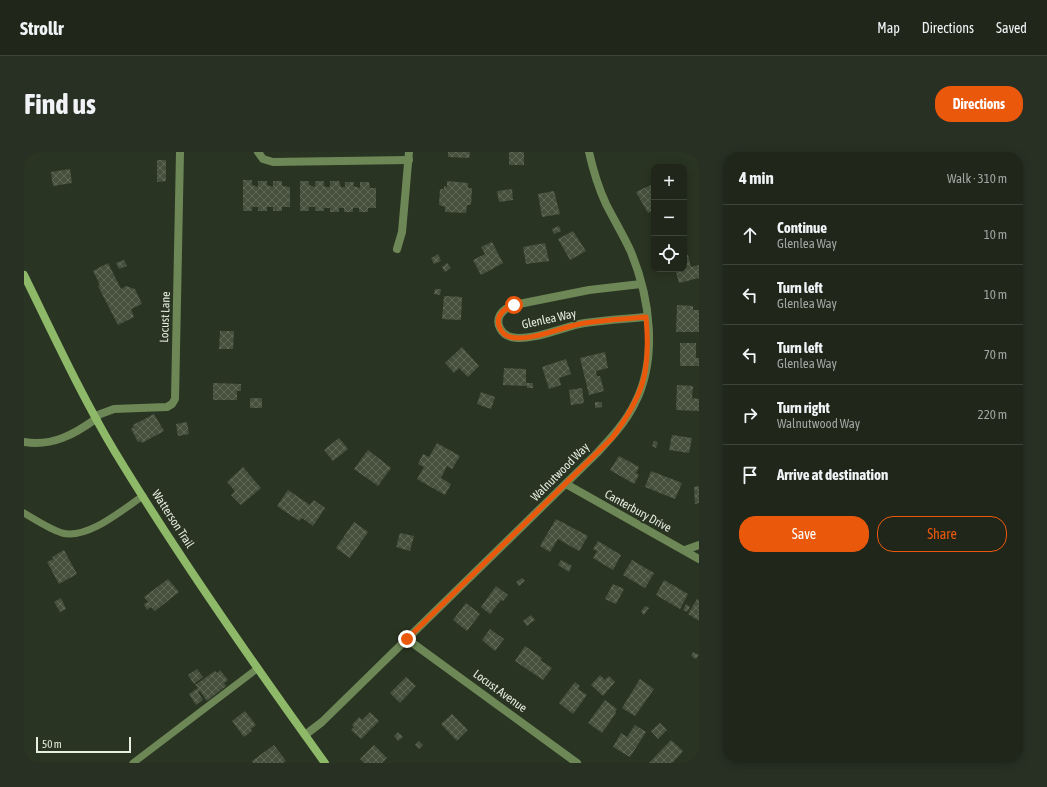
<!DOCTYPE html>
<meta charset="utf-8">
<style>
body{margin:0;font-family:"Asap Condensed",sans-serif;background:#282f23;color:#f1f3f6}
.controls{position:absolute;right:12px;top:12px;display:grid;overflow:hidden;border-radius:8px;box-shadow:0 2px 10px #0003}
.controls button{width:36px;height:36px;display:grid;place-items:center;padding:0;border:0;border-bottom:1px solid #3d4439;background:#20271a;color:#f1f3f6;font:20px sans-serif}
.scale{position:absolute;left:12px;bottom:10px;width:95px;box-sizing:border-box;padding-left:4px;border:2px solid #e6ede1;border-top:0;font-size:11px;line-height:14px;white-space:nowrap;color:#e6ede1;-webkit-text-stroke:3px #2a3422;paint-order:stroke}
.stop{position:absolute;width:12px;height:12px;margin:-9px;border:3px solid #ea580c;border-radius:50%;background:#fff}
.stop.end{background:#ea580c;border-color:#fff;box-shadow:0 1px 4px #0008}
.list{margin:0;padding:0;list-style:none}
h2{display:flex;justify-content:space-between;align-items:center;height:52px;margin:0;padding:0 16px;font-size:17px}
h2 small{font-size:13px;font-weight:400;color:#a2a5a2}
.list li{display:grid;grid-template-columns:26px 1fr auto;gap:12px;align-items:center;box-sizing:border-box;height:60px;padding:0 16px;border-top:1px solid #3d4439}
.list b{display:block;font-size:15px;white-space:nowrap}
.list p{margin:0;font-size:13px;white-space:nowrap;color:#a2a5a2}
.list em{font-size:13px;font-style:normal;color:#a2a5a2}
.actions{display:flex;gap:8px;padding:12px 16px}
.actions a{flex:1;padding:9px 0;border:1px solid #ea580c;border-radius:16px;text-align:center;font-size:14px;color:#ea580c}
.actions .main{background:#ea580c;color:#fff}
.icon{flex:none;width:22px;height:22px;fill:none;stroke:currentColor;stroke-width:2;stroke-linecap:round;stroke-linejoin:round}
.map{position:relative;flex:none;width:675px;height:611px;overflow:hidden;border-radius:16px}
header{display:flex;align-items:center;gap:24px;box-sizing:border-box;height:56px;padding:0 20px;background:#20271a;border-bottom:1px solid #3d4439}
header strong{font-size:19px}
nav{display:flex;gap:22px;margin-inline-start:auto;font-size:14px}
.intro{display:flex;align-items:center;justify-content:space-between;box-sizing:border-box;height:96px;padding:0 24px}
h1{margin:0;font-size:28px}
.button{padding:10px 18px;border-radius:16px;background:#ea580c;color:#fff;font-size:14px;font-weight:700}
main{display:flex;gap:24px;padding:0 24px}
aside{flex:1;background:#20271a;border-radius:16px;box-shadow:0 2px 10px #0003}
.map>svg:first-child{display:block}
.building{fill:url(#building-cross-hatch)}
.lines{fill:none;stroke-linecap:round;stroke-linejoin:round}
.service{stroke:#6d8856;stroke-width:7}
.minor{stroke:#6d8856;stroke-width:8}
.secondary{stroke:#8eb969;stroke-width:8}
.route{stroke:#ea580c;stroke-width:5}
.labels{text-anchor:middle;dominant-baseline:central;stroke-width:4;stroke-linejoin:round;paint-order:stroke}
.street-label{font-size:12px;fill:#e6ede1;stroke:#2a3422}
</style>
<header>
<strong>Strollr</strong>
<nav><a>Map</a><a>Directions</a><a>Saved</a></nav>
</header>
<div class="intro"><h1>Find us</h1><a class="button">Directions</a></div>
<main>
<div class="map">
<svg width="675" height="611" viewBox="0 0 675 611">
<defs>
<pattern id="building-cross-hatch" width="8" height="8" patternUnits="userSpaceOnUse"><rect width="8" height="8" fill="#46513d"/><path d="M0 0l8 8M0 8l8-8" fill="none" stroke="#616a59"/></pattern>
</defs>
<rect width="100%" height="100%" fill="#2a3422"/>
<g class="building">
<path d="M424,0H446L445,6L424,5Z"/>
<rect x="485" y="0" width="15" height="13"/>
<path d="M133,8H142V29L133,30Z"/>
<path d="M46,17L48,31L29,34L27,20Z"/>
<path d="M219,28H228V33L234,35V29H243V33L249,35V29H258V34L266,35V55H258V59H249V55H243V59H234V55H228V59H219Z"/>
<path d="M276,29H285V33L291,35V29H300V34L302,35H306V29H315L317,35H321V30H330L329,34L336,36V30H345L346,36H352V56H344V60H335V56H329V60H320V56H315V60H306V56H300V59H291V55H285V59H276Z"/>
<path d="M423,29L444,31V36H448L447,53H443L442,61L421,60V55L415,53L416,37H420V34L423,35Z"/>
<path d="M629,32L630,58L624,61L612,40Z"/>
<path d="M488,37L489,48L475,50L473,39Z"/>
<path d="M530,39L536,62L518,65L514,42Z"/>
<path d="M535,74L537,79L530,82L528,77Z"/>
<path d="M549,79L562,99L546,108L534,87Z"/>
<path d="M468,90L479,111L457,123L449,108L461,102L457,95Z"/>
<path d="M521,91L525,109L502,112L499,95Z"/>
<path d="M414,102L417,109L410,112L407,106Z"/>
<path d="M664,103L667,115L675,113V126L655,131L651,117H660V104Z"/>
<path d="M100,108L103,114L95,117L92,111Z"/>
<path d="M84,111L97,137L102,134L111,137L118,152L107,157L110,165L94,173L74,134L76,133L69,119Z"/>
<path d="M423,111L427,116L421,120L418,115Z"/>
<path d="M411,137H417L416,143L410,142Z"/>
<path d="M420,144L438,145L437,168L418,167Z"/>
<path d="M653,153L669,154V158H675V180H652Z"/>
<path d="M196,179H210L209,197H195Z"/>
<path d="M656,191H672V206H675V214H656Z"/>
<path d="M438,195L455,214L444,225L435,216L430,221L421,211Z"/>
<path d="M581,200L584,216L572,219L573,224H576L580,239L565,243L556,206Z"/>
<path d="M542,207L547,222L535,226L537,233L525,237L518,215Z"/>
<path d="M480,216L502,217V234L479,233Z"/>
<path d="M189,231L217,232V239H213V248H189Z"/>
<path d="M502,231H509V236H503Z"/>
<path d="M653,233L669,234L668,246L675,247V259L652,258Z"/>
<path d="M558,236L560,251L547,253L545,238Z"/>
<path d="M457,240L471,245L467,257L453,252Z"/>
<rect x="226" y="246" width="12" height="10"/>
<path d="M571,250H578V255L571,256Z"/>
<path d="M130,262L140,279L118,291L117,289L114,290L107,277L110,275L109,273Z"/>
<path d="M163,270L165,282L154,284L152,272Z"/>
<path d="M648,283L668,286L665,301L645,298Z"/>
<path d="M315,286L324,297L309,309L300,298Z"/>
<path d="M630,289L634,290L632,296L628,294Z"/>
<path d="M413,291L436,304L428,317L423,314L417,326L427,332L421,343L393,327L400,315L394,312L399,302L405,305Z"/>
<path d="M344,298L367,316L354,334L330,317Z"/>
<path d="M595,304L615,315L612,321L615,323L610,332L586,318Z"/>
<path d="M219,315L237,336L217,353L207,343L211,339L203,330Z"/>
<path d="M627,319L658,331L651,347L621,335Z"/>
<path d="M675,334V351L671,352L670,335Z"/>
<path d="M264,338L286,353L290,348L301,356L289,374L278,366L275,369L253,354Z"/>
<path d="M532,367L564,384L555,399L534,387L526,400L516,394Z"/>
<path d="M330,370L344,380L326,406L312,396Z"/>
<path d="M376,381L390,384L386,399L372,395Z"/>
<path d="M574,389L597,403L589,418L569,406L573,399L569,397Z"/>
<path d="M40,398L53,422L35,432L23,410L29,407L28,405Z"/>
<path d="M537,408L548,414L545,420L534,413Z"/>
<path d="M608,408L630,421L621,436L599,423Z"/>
<path d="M498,426L501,429L495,434L492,430Z"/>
<path d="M144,427L155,440L131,459L127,455L123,458L120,452L124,450L120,445Z"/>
<path d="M640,428L664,442L656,457L632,443Z"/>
<path d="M589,432L600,437L592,452L581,447Z"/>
<path d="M472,434L484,443L479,449L477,448L466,462L457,455Z"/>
<path d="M37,446L42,457L36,460L30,450Z"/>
<path d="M673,447L675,448V469L664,462Z"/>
<path d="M442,451L456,462L443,479L429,468Z"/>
<path d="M662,452L666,455L663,460L659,458Z"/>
<path d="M621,454L625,456L620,463L617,460Z"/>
<path d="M507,463L511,468L503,474L499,469Z"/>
<path d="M466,477L480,487L471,499L458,488Z"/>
<path d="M501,494L518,506L516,508L528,516L519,528L491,509Z"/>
<path d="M669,500L675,503L672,507L667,504Z"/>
<path d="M173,517L179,525L170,532L164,523Z"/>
<path d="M196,518L204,528L200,531L202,534L183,549L176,539L174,540L179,548L172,553L165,542L174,536L171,533L191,519L193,521Z"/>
<path d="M576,523L581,528L585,524L591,530L579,544L567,533Z"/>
<path d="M382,525L392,534L376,551L366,541Z"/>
<path d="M616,527L630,537L611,564L598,556Z"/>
<path d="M551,530L556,534L554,537L563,543L549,562L535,551Z"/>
<path d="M581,548L593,557L591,560L592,561L578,581L564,571Z"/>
<path d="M221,559L232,573L227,577L228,579L220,585L208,569Z"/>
<path d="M346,560L355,569L337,587L327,578L330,575L328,573L335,565L338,568Z"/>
<path d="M428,562L444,578L433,589L417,572Z"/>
<path d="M636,571L643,578L634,587L627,579Z"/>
<path d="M611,573L622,580L606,605L589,595L597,581L603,585Z"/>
<path d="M374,580L379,585L374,589L370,584Z"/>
<path d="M647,588L659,599L655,604L648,611H625Z"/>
<path d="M395,589L399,593L395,597L391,593Z"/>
<path d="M250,593L262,609L259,611H229L228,609Z"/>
<path d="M350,593L363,606L358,611H340L336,607Z"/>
</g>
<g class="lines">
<g class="service">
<path d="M0,361C12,368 25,377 38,381C64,388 99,357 119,344"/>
<path d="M109,611L234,516"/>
</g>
<g class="minor">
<path d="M234,0L239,7L249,10L385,8"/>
<path d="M373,97L378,80L385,0"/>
<path d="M617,132L565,138L490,153C483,156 480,157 476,163C471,172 478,183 487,185C508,190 540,174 561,171C582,168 602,167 622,165"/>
<path d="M71,264L90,257L143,255L148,252L151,247L156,0"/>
<path d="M0,290C28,295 51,282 73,266"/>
<path d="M542,332L675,407"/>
<path d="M661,398L675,393"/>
<path d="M383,487L553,611"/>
<path d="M281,583L298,570L573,301C587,286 602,270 611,251C634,206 626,146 607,100C600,84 590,68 582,52C574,35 569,18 565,0"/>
</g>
<path class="secondary" d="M0,123C29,182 57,243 91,300C156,407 228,510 301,611"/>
</g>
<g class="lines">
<path class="route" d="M383,487L588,286C620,243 627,218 622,165C602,167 582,168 561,171C540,174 508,190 486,185C478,183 471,172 476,163C480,157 483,156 490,153"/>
</g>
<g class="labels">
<g class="street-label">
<text transform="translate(141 165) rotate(-88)">Locust Lane</text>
<text transform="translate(525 167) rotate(-12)">Glenlea Way</text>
<text transform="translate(536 320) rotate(-45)">Walnutwood Way</text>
<text transform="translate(614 359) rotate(29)">Canterbury Drive</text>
<text transform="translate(149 367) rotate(57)">Watterson Trail</text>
<text transform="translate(476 539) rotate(36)">Locust Avenue</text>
</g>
</g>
</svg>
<div class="controls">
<button>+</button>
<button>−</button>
<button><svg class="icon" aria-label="locate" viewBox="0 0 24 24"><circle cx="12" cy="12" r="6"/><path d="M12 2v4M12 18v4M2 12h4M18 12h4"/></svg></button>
</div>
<div class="scale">50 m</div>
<div class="stop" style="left:490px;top:153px"></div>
<div class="stop end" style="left:383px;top:487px"></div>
</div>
<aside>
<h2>4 min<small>Walk · 310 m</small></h2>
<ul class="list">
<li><svg class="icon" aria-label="ahead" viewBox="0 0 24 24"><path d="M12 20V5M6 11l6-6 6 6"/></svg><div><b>Continue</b><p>Glenlea Way</p></div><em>10 m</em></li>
<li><svg class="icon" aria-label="left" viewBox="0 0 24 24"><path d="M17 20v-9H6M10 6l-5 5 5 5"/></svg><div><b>Turn left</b><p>Glenlea Way</p></div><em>10 m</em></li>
<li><svg class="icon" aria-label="left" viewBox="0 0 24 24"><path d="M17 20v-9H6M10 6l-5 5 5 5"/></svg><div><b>Turn left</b><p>Glenlea Way</p></div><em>70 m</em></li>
<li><svg class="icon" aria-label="right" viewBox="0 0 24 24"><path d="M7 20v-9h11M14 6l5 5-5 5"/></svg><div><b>Turn right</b><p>Walnutwood Way</p></div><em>220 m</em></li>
<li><svg class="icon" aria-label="arrive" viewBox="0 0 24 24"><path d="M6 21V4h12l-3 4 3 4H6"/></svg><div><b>Arrive at destination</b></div></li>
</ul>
<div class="actions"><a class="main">Save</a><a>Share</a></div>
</aside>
</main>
